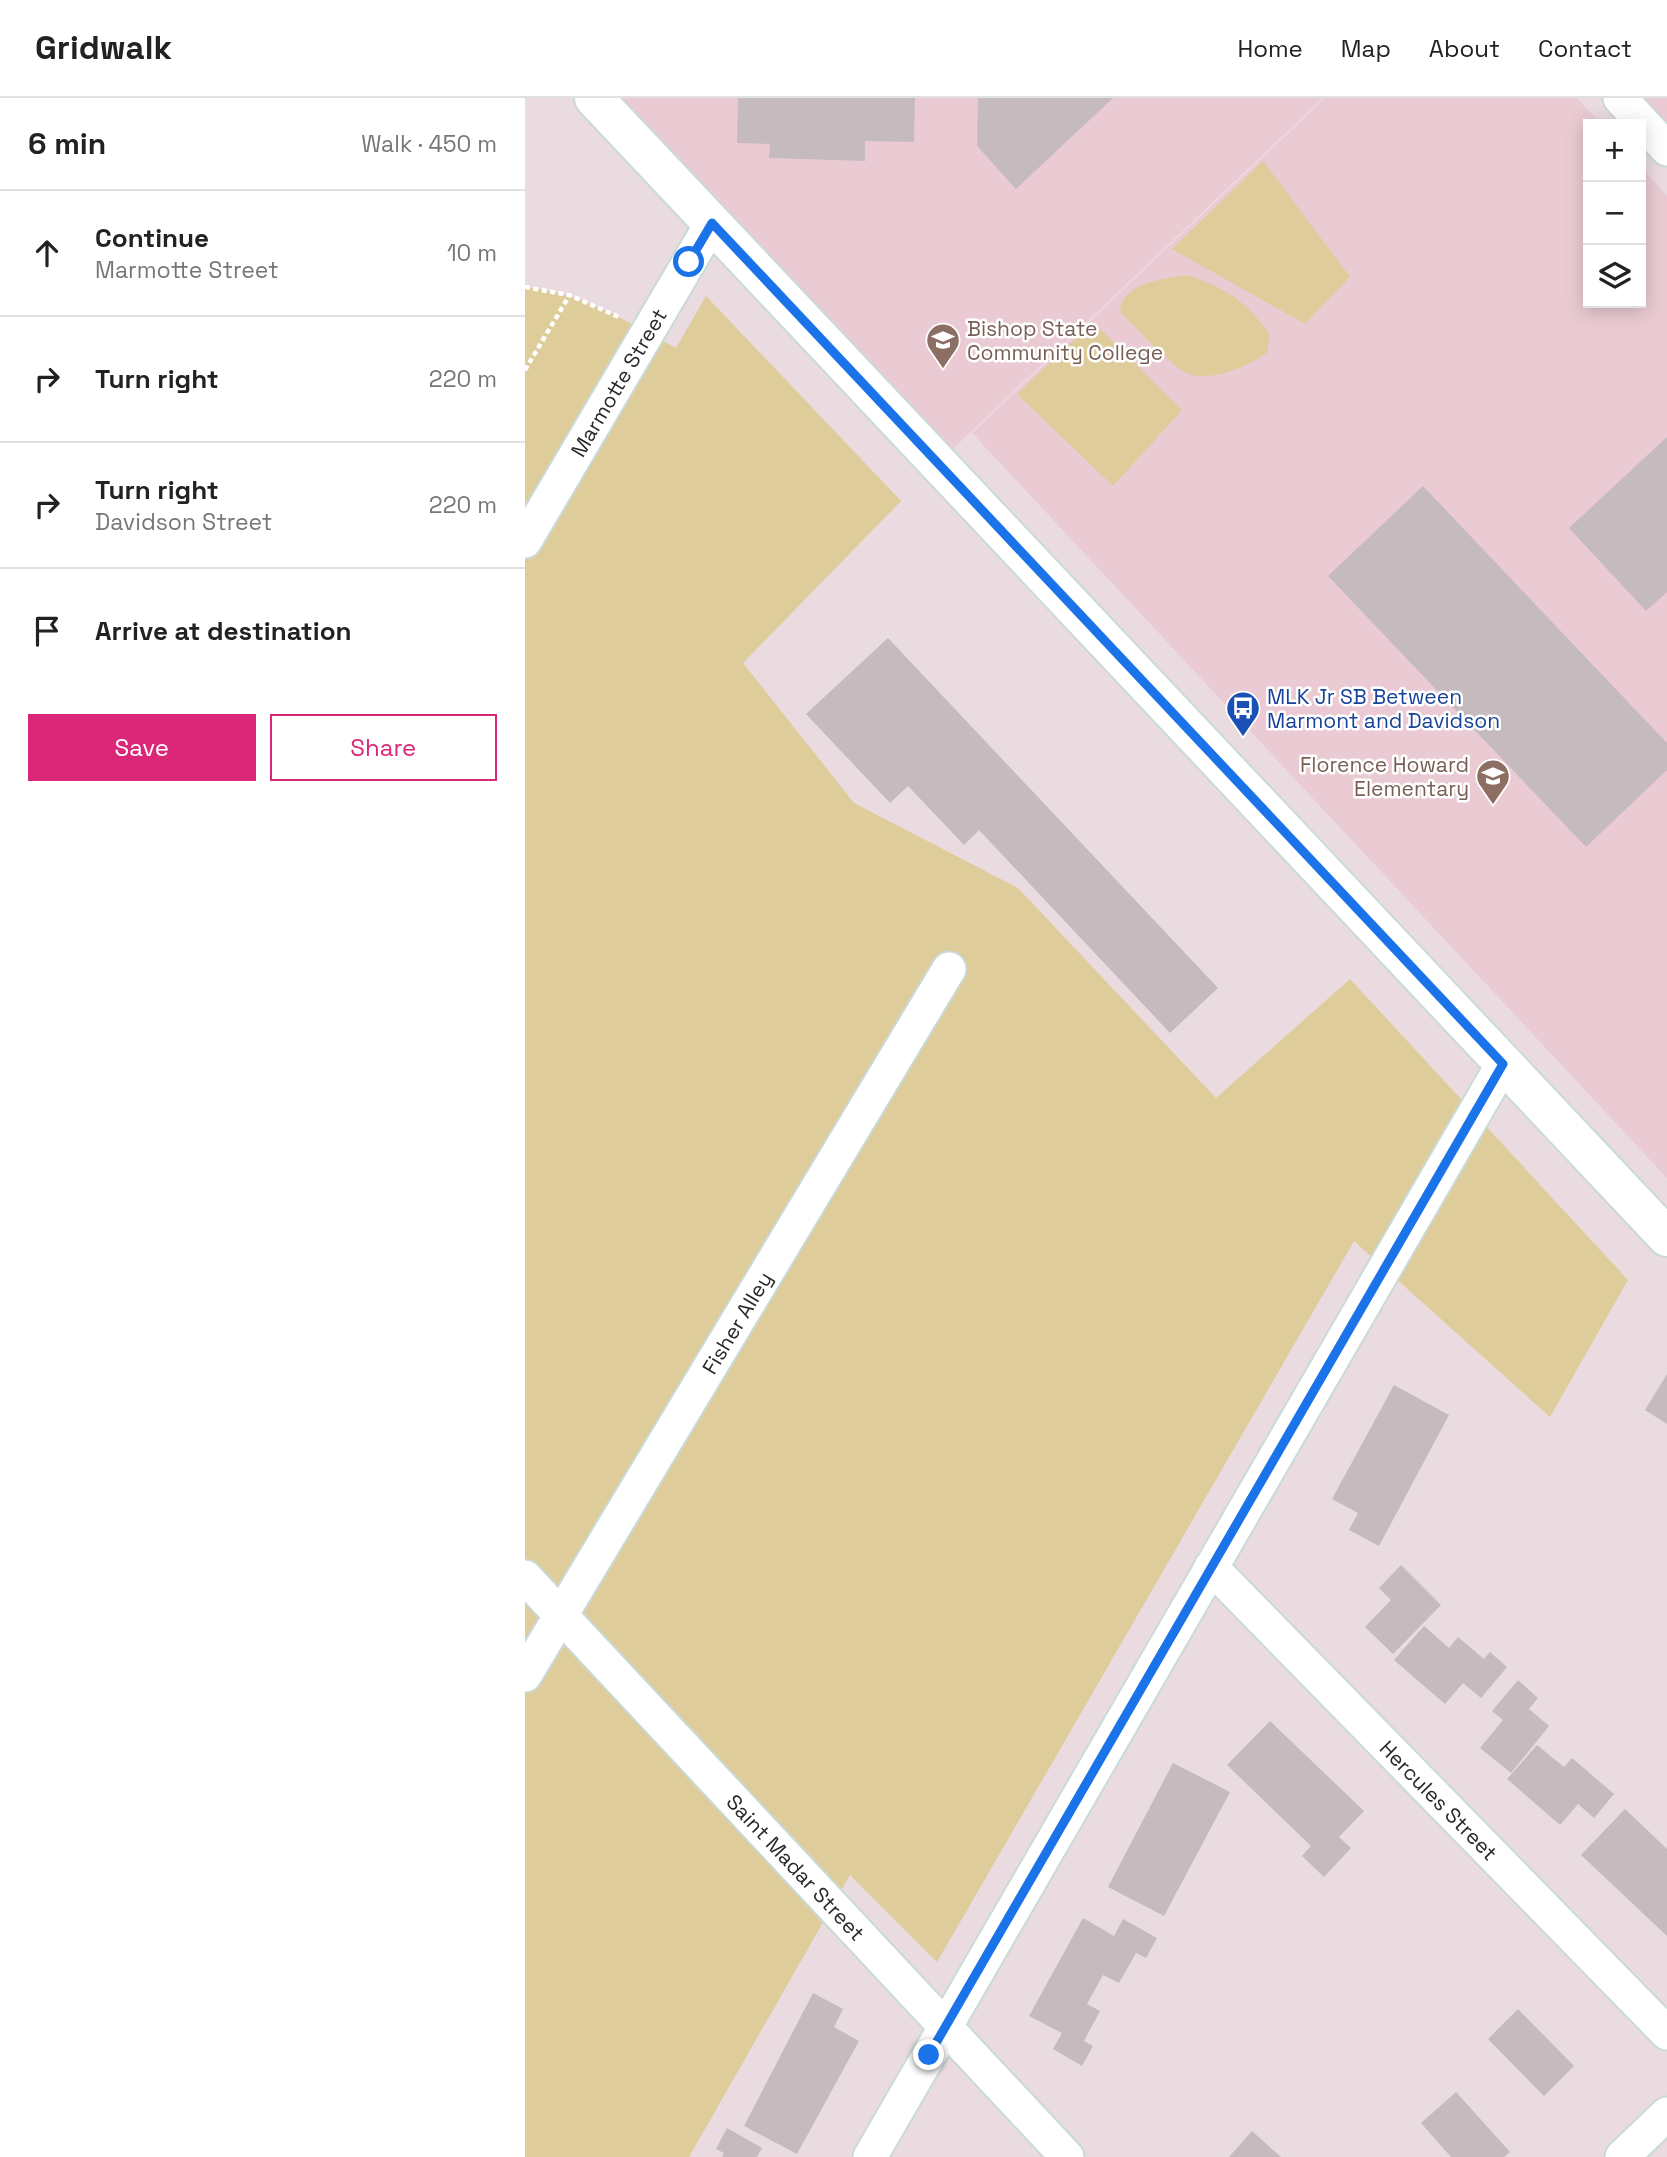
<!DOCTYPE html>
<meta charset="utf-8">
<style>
body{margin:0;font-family:"Space Grotesk",sans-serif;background:#f2f2f2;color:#222}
.controls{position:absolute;right:21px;top:21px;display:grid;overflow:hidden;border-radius:0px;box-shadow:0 4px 18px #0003}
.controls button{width:63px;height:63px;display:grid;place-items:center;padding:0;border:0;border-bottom:2px solid #e0e0e0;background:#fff;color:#222;font:35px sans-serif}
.stop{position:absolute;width:21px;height:21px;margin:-16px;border:5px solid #1a73e8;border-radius:50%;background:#fff}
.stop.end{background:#1a73e8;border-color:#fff;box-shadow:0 2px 7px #0008}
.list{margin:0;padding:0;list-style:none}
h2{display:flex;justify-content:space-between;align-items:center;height:91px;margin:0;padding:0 28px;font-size:30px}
h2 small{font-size:23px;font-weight:400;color:#767676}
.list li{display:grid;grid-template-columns:46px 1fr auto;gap:21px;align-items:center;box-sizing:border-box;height:126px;padding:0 28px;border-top:2px solid #e0e0e0}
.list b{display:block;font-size:26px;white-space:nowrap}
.list p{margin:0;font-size:23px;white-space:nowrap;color:#767676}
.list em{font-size:23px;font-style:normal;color:#767676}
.actions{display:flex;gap:14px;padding:21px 28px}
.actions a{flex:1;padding:16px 0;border:2px solid #db2777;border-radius:0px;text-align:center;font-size:24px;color:#db2777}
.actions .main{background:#db2777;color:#fff}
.icon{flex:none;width:38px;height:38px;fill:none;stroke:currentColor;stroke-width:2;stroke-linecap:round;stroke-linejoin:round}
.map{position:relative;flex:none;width:1142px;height:2059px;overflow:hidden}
header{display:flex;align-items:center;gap:42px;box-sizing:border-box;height:98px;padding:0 35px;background:#fff;border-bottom:2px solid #e0e0e0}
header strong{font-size:33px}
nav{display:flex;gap:38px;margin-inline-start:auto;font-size:24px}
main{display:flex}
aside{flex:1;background:#fff}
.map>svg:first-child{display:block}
.education{fill:#ebcbd3}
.green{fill:#decc9b}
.building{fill:#c5babe}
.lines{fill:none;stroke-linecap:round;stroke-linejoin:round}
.street-casing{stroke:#cadad8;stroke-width:37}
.secondary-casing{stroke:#cadad8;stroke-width:42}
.path{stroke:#fff;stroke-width:4.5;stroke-dasharray:5 3.5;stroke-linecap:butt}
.street{stroke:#fff;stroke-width:33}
.secondary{stroke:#fff;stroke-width:38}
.route{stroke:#1a73e8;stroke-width:9}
.labels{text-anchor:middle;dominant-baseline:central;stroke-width:5;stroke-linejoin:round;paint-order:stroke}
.education-label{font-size:21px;fill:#785e54;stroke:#fff;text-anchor:start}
.street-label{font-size:21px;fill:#292929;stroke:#fff}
.transit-label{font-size:21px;fill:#164399;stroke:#fff;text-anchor:start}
</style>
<header>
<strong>Gridwalk</strong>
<nav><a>Home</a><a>Map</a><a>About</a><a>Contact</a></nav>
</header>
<main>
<aside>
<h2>6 min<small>Walk · 450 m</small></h2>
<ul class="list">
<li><svg class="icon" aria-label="ahead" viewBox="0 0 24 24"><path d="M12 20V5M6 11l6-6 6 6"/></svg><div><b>Continue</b><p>Marmotte Street</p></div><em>10 m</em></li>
<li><svg class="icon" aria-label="right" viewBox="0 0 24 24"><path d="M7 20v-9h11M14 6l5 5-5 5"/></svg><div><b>Turn right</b></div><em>220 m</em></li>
<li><svg class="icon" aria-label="right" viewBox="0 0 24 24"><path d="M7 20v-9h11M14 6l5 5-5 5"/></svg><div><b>Turn right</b><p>Davidson Street</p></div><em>220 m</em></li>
<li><svg class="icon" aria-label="arrive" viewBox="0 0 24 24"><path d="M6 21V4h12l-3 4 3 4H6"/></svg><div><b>Arrive at destination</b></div></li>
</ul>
<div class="actions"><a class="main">Save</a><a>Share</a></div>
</aside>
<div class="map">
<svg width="1142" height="2059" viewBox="0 0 1142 2059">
<rect width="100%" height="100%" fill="#eadbe0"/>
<g class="education">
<path d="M69,0H798L413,365Z"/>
<path d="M800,0H1052L1076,26H1063V205H1116V69L1142,98V1080L447,335Z"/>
<path d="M1095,0H1142V51Z"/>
</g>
<g class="green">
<path d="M738,63L825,179L780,226L647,151Z"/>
<path d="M663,177C703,192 720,202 745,237L742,254C725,269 684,285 661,275C647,268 610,229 597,216L595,208C604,184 641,180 663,177Z"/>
<path d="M0,189C56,195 102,223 151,250L181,198L376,403L218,565L329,705L493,790L691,1000L825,881L1103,1182L1025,1319L829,1143L412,1864L325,1777L164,2059H0Z"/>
<path d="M568,224L657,312L588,388L492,296Z"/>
</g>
<g class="building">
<path d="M213,0H390L389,44L340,43V63L244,60L245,46L212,45Z"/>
<path d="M453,0H588L491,91L452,48Z"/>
<path d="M1142,339V494L1121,513L1044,430Z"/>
<path d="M898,388L1142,645V672L1061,749L803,478Z"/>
<path d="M363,540L693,890L645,935L454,732L439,747L383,688L365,705L281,616Z"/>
<path d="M1142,1276V1326L1120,1312Z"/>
<path d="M869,1287L924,1317L854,1448L824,1432L833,1415L807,1401Z"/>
<path d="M876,1467L916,1507L868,1556L840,1529L866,1502L854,1490Z"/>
<path d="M899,1528L924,1550L933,1539L959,1561L965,1554L982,1569L956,1600L938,1585L920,1606L869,1562Z"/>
<path d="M993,1582L1013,1600L1004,1611L1024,1628L986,1675L955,1650L978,1622L967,1613Z"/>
<path d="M745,1623L839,1713L814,1739L826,1750L799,1779L777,1758L786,1748L702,1667Z"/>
<path d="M1012,1647L1039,1669L1047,1660L1089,1696L1069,1720L1053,1706L1035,1727L982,1681Z"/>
<path d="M648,1665L705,1694L639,1818L583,1789Z"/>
<path d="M1100,1711L1142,1751V1838L1056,1757Z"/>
<path d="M558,1820L589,1838L598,1821L632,1840L621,1860L611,1855L594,1885L578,1877L562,1906L575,1913L559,1943L568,1948L557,1968L528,1951L537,1935L504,1918Z"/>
<path d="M288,1895L318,1911L309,1929L334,1943L272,2056L219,2028Z"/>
<path d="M993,1911L1049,1968L1019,1998L963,1941Z"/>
<path d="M931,1994L985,2054L979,2059H926L896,2025Z"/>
<path d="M202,2030L237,2050L232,2059H197L199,2055L191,2051Z"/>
<path d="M727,2033L756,2059H704Z"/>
</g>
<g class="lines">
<g class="street-casing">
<g id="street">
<path d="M1095,0L1142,51"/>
<path id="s1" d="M0,443L187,125"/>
<path id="s2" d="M686,1469L1142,1935"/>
<path id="s3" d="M0,1479L542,2059"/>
<path id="s4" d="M0,1577L424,871"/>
<path d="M345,2059L978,966"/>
<path d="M1097,2059L1142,2016"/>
</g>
</g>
<g class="secondary-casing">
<path id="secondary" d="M69,0L1142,1139"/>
</g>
<g class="path">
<path d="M0,189L44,197L94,219"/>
<path d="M0,272L44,198"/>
</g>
<use href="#street" class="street"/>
<use href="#secondary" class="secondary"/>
</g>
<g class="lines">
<path class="route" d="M164,164L187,125L978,966L404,1957"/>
</g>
<defs>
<g id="university-pin" transform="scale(1.75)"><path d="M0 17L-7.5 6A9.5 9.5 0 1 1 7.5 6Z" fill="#8d6e63" stroke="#fff"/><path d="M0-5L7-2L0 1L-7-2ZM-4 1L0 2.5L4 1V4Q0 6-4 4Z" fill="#fff"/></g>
<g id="bus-pin" transform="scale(1.75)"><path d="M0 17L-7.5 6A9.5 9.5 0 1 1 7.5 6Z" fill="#1a4fb4" stroke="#fff"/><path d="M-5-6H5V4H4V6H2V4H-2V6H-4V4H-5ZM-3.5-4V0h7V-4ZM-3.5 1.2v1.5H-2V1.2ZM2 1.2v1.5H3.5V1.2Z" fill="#fff"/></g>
<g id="school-pin" transform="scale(1.75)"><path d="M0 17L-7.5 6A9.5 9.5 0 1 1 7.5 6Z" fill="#8d6e63" stroke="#fff"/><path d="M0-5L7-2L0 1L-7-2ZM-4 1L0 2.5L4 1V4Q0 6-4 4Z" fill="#fff"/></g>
</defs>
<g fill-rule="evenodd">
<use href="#university-pin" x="418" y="242"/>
<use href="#bus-pin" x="718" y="610"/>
<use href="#school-pin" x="968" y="678"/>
</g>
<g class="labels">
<g class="education-label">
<text x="442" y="230">Bishop State<tspan x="442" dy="24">Community College</tspan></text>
<text x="944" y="666" text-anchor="end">Florence Howard<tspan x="944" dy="24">Elementary</tspan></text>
</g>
<g class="street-label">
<text stroke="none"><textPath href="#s1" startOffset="184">Marmotte Street</textPath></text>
<text stroke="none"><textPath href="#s4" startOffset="411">Fisher Alley</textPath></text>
<text stroke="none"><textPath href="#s2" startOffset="326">Hercules Street</textPath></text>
<text stroke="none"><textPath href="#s3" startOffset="397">Saint Madar Street</textPath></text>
</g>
<g class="transit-label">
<text x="742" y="598">MLK Jr SB Between<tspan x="742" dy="24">Marmont and Davidson</tspan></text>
</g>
</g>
</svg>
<div class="controls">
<button>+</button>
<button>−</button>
<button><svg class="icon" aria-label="layers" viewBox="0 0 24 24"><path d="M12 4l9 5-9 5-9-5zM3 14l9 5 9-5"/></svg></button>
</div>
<div class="stop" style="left:164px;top:164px"></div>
<div class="stop end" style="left:404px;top:1957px"></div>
</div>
</main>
